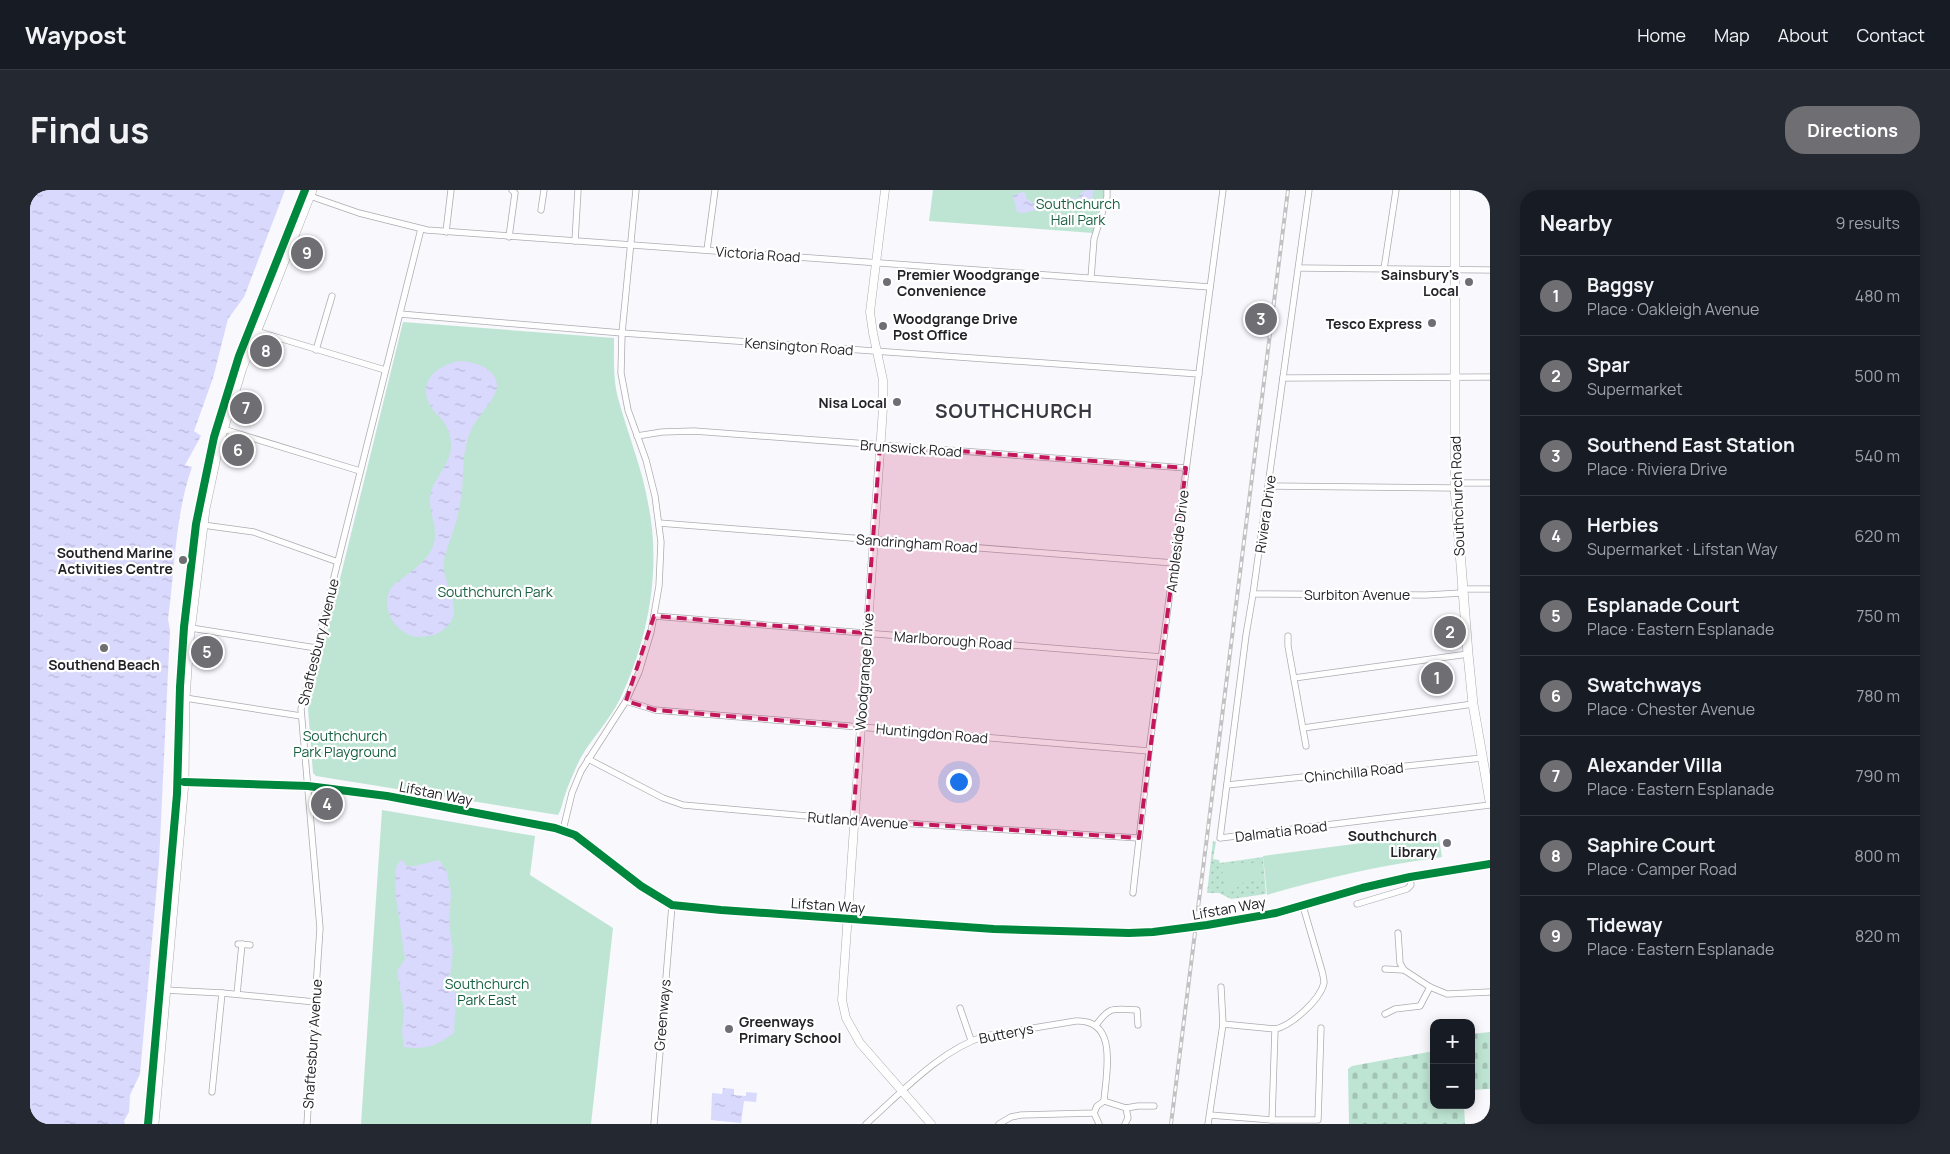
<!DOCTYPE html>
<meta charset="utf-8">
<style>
body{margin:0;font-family:Manrope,sans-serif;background:#242831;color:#f1f3f6}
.controls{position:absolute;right:15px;bottom:15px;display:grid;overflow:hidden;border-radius:10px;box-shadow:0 2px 12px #0003}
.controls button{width:45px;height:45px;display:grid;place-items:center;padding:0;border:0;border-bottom:1px solid #363941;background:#171b24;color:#f1f3f6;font:25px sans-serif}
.you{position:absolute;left:928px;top:591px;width:18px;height:18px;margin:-12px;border:4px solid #fff;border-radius:50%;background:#1a73e8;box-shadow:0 0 0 8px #1a73e833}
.badge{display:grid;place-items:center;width:32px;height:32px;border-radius:50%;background:#6e6e73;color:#fff;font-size:16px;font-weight:700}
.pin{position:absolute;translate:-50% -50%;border:2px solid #fff;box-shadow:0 1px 5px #0006}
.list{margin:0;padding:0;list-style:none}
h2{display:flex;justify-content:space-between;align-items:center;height:65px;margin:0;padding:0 20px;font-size:21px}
h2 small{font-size:16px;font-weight:400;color:#9ea1a6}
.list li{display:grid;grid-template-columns:32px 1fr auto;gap:15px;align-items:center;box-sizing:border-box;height:80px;padding:0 20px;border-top:1px solid #363941}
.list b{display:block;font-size:19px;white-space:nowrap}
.list p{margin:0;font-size:16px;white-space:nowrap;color:#9ea1a6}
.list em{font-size:16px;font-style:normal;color:#9ea1a6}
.map{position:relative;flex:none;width:1460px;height:934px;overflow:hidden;border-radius:20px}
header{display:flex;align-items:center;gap:30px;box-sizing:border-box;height:70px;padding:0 25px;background:#171b24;border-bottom:1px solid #363941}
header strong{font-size:24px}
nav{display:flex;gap:28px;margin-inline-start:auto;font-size:18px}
.intro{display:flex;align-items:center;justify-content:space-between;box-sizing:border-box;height:120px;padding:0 30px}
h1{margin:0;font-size:35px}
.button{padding:12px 22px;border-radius:20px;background:#6e6e73;color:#fff;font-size:18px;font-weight:700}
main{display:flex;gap:30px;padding:0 30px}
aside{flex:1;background:#171b24;border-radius:20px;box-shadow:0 2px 12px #0003}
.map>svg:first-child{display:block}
.grass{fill:url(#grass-dots)}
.cemetery{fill:url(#cemetery-stones)}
.green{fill:#bee5d3}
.water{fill:url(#water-ripples)}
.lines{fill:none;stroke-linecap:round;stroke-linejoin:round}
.minor-casing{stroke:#acacb1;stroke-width:7}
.tertiary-casing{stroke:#acacb1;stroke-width:9}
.secondary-casing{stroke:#acacb1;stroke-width:10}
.primary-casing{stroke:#acacb1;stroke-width:10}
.minor{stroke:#fefeff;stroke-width:5.5}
.tertiary{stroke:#fefeff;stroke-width:8}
.secondary{stroke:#fefeff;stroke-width:9}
.primary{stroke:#fefeff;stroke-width:9}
.rail-casing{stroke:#c2c2c3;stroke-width:4}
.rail{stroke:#fff;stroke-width:2;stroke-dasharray:5.5;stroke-linecap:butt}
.cycleway-casing{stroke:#fff;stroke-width:11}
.cycleway{stroke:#00873e;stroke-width:8}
.marked{fill:#c2185b;fill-opacity:0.2;stroke:#c2185b;stroke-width:4;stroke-dasharray:10 6;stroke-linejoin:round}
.poi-dot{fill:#6e6e73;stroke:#fff;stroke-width:2}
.labels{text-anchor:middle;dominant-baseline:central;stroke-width:4.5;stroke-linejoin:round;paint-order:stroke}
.park-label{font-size:14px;fill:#165f40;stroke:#fff}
.street-label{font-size:14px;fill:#232328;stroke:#fff}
.poi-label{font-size:14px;font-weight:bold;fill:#232328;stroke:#fff;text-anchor:end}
.district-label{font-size:19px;font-weight:bold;letter-spacing:1px;fill:#383843;stroke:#fff}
</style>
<header>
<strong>Waypost</strong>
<nav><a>Home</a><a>Map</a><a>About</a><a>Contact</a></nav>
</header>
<div class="intro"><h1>Find us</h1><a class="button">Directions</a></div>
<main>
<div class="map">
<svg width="1460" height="934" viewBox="0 0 1460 934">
<defs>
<pattern id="grass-dots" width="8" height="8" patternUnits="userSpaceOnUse" patternTransform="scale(1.25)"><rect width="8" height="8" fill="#bee5d3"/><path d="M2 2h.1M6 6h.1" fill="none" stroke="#a3c4b5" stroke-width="1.8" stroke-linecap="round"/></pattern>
<pattern id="cemetery-stones" width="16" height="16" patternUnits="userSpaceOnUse" patternTransform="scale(1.25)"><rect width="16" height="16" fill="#bee5d3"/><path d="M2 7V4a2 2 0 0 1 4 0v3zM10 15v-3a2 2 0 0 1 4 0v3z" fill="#a3c4b5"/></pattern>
<pattern id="water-ripples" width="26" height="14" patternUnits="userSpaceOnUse" patternTransform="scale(1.25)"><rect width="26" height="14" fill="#d9d8fd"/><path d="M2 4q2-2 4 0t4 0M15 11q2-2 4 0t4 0" fill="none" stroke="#bab9d9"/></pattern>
</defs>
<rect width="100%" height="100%" fill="#f8f8fd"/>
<path class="grass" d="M1183,651L1186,652L1183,669L1189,670L1190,673L1233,667L1236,704L1201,709L1189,703H1177Z"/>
<g class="cemetery">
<path d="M1460,842V899L1441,900V844Z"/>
<path d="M1404,861V915H1434L1435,934H1319L1318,879L1322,876Z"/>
</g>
<g class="green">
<path d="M903,0H1074V8L1063,43L899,31Z"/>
<path d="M373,132L584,148C584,168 583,189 588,208C598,245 613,280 619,318C631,381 618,451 590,509C579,531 562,548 550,569C544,582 538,595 534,608C532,614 531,620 528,625L286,586L283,583L278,519Z"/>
<path d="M352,620L505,646L500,685L583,738L561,934H331Z"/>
<path d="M1408,643L1412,667C1353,675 1294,688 1237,705L1233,666Z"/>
<path d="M1203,673H1229L1230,685L1228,689L1214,692L1200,703L1196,701L1192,680Z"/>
</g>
<g class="water">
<path d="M0,0H255L214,107L198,129L183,188L164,241L171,246L155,275L162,277C145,325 145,378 138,429L140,440L129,672L110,884L100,905L99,922L94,931L95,934H0Z"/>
<path d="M1055,0H1064L1060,16L1050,13L1027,17L1026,13C1031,8 1042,7 1049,9V5Z"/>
<path d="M993,2L996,4V8L1004,14L1019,13L1025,16L993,23L987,22L983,5Z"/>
<path d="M429,171C443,171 467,178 467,196C467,208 447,227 442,238C429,266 436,291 429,319C426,337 418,353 414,370C410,394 439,422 413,440C407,445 397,447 388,447C367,445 350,420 360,400C363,394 369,391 374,387C389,376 406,363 405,343C405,329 397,317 401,302C406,285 422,273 421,254C420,228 402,226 397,208C391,187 412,174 429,171Z"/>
<path d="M371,669L377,676H385L409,670L417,682L421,702L419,733L423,761L420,786L426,806L424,843C406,856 396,860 374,857L372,842L374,821L367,781L375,769L366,708L365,686L366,678Z"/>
<path d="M693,898L704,899V905L716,906V902L727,903L726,912L714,911L711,933L681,930L682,903L692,904Z"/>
</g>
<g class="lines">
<g class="minor-casing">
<g id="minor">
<path d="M1279,0L1223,404L1216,445L1190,648L1460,615"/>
<path d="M280,6L329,23L397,40L1180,97"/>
<path d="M511,20L514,0"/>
<path d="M416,42L421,0"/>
<path d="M479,47L485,3L482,0"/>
<path d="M545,51L548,0"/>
<path d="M677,60L685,0"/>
<path d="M1269,78L1460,80"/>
<path d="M1354,79L1366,0"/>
<path d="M1061,88L1064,49L1077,7V0"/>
<path d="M370,124L592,143L1169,184"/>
<path d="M226,141L355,180"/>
<path d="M286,160L302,106"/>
<path d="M1253,188L1460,187"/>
<path d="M193,239L330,281"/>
<path d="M607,246L632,242L664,241L1156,278"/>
<path d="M1425,293H1460"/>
<path d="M1239,296L1425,298"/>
<path d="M629,333L1144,373"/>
<path d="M173,335L224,342L308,372"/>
<path d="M1431,399H1460"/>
<path d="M1223,404L1396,405L1432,403"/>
<path d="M624,426L1132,467"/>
<path d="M161,438L286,458"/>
<path d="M1258,446V456L1276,556"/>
<path d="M1264,488L1438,464"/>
<path d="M155,508L271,526"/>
<path d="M596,511L625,520L1119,561"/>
<path d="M1273,538L1443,514"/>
<path d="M558,569L633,608L653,615L823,630L1109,648"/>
<path d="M1197,595L1452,568"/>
<path d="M533,640L542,603L551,581L596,511L609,482L621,442L629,396L631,352L625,306L616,270L598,220L591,183L592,143L606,0"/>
<path d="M1103,703L1119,561L1193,0"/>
<path d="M1327,714L1377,699L1381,695L1380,687"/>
<path d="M1368,743L1370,773L1374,780L1400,797L1417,804L1460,802"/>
<path d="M208,754L220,755"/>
<path d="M1355,779L1374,780"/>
<path d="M135,800L192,803L285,812"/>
<path d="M207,804L212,754"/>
<path d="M930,818L941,850"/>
<path d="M1355,824L1365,819L1390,816L1400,797"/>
<path d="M1193,834L1245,839C1261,836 1290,810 1294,793C1294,789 1293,785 1292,781L1273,716"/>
<path d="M1066,835C1081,815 1083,819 1107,820L1108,835"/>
<path d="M182,902L192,803"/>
<path d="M1074,911L1096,918L1098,928L1095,934"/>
<path d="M1096,918L1108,916H1124"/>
<path d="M1064,923L1069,934"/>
<path d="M1180,925L1242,930H1288L1291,838"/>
<path d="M1242,930L1245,839"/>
<path d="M277,934L290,738L271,519L391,39"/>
<path d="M624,934L642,715"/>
<path d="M836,934C871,903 910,860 955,846L1046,831C1089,829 1076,883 1074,911L1067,916L1064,923L991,925L981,927L969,934"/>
<path d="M1178,934L1193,834L1191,797"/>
</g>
</g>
<g class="tertiary-casing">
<g id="tertiary">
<path d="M855,0L840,122L843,143L853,190V218L812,810L816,828L830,853L901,934"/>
<path d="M154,592L278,596L357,606L525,638L545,645L611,696L642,715L691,720L964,739L1099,743L1123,742L1177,735L1246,723L1332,698L1380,687L1460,674"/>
</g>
</g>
<g class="secondary-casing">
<path id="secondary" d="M124,934L154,592L155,508L159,450L175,319L189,253L212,178L282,0"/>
</g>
<g class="primary-casing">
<path id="primary" d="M1425,0V298L1438,464L1443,514L1460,611"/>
</g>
<use href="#minor" class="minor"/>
<use href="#tertiary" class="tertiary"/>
<use href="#secondary" class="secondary"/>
<use href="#primary" class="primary"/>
<g class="rail-casing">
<path id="rail" d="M1141,934L1258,0"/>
</g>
<use href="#rail" class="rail"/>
<g class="cycleway-casing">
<g id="cycleway">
<path d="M154,592L278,596L357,606L525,638L545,645L611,696L642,715L691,720L964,739L1099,743L1123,742L1177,735L1246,723L1332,698L1380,687L1460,674"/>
<path d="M118,934L147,604L150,497L154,437L166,334L184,247L209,166L275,0"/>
</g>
</g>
<use href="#cycleway" class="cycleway"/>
</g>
<path class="marked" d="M850,255L1156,278L1109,648L823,630L830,537L625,520L596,511L624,426L836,443Z"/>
<g class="poi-dot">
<circle cx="857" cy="92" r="5"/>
<circle cx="1439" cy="92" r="5"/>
<circle cx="1402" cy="133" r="5"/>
<circle cx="853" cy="136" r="5"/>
<circle cx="867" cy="212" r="5"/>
<circle cx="153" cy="370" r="5"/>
<circle cx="74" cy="458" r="5"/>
<circle cx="1417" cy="653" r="5"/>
<circle cx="699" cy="839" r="5"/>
</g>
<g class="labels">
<g class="park-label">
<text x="1048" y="13">Southchurch<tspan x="1048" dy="16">Hall Park</tspan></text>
<text x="465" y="401">Southchurch Park</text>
<text x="315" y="545">Southchurch<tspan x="315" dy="16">Park Playground</tspan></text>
<text x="457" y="793">Southchurch<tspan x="457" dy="16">Park East</tspan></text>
</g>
<g class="street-label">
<text transform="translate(728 64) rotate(4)">Victoria Road</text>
<text transform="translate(769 156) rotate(4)">Kensington Road</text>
<text transform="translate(881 258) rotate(4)">Brunswick Road</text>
<text transform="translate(1427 306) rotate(-92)">Southchurch Road</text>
<text transform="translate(1235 324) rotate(-82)">Riviera Drive</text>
<text transform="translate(1147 351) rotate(-83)">Ambleside Drive</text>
<text transform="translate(887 353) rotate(4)">Sandringham Road</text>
<text x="1327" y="404">Surbiton Avenue</text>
<text transform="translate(923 450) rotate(4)">Marlborough Road</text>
<text transform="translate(288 452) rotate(-76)">Shaftesbury Avenue</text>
<text transform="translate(834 482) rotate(-86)">Woodgrange Drive</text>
<text transform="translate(902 543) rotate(5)">Huntingdon Road</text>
<text transform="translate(1324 582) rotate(-6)">Chinchilla Road</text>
<text transform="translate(406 603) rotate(11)">Lifstan Way</text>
<text transform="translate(828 630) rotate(4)">Rutland Avenue</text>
<text transform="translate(1251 641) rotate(-7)">Dalmatia Road</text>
<text transform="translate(798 715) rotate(4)">Lifstan Way</text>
<text transform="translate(1199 718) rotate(-10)">Lifstan Way</text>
<text transform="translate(632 825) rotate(-85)">Greenways</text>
<text transform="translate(976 843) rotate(-11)">Butterys</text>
<text transform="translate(282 854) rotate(-86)">Shaftesbury Avenue</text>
</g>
<g class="poi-label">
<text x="867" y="84" text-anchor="start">Premier Woodgrange<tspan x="867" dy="16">Convenience</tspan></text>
<text x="1429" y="84">Sainsbury's<tspan x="1429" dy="16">Local</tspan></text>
<text x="863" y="128" text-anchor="start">Woodgrange Drive<tspan x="863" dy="16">Post Office</tspan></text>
<text x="1392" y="133">Tesco Express</text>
<text x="857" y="212">Nisa Local</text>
<text x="143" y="362">Southend Marine<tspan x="143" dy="16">Activities Centre</tspan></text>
<text x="74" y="474" text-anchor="middle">Southend Beach</text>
<text x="1407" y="645">Southchurch<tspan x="1407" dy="16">Library</tspan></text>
<text x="709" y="831" text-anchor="start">Greenways<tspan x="709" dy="16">Primary School</tspan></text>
</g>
<g class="district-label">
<text x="984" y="221">SOUTHCHURCH</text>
</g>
</g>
</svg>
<div class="controls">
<button>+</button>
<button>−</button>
</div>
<div class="you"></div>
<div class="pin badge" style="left:1407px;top:488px">1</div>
<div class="pin badge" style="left:1420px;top:442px">2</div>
<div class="pin badge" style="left:1231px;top:129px">3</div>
<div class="pin badge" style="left:297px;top:614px">4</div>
<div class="pin badge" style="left:177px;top:462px">5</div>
<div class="pin badge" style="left:208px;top:260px">6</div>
<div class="pin badge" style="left:216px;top:218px">7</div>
<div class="pin badge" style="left:236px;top:161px">8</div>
<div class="pin badge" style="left:277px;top:63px">9</div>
</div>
<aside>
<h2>Nearby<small>9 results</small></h2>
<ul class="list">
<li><span class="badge">1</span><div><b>Baggsy</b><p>Place · Oakleigh Avenue</p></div><em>480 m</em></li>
<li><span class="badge">2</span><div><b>Spar</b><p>Supermarket</p></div><em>500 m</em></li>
<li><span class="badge">3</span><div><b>Southend East Station</b><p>Place · Riviera Drive</p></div><em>540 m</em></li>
<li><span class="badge">4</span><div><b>Herbies</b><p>Supermarket · Lifstan Way</p></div><em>620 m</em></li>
<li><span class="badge">5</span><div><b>Esplanade Court</b><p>Place · Eastern Esplanade</p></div><em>750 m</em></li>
<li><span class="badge">6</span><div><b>Swatchways</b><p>Place · Chester Avenue</p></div><em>780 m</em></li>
<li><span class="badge">7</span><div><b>Alexander Villa</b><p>Place · Eastern Esplanade</p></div><em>790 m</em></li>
<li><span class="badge">8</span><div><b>Saphire Court</b><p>Place · Camper Road</p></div><em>800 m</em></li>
<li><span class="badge">9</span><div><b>Tideway</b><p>Place · Eastern Esplanade</p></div><em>820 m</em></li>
</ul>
</aside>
</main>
